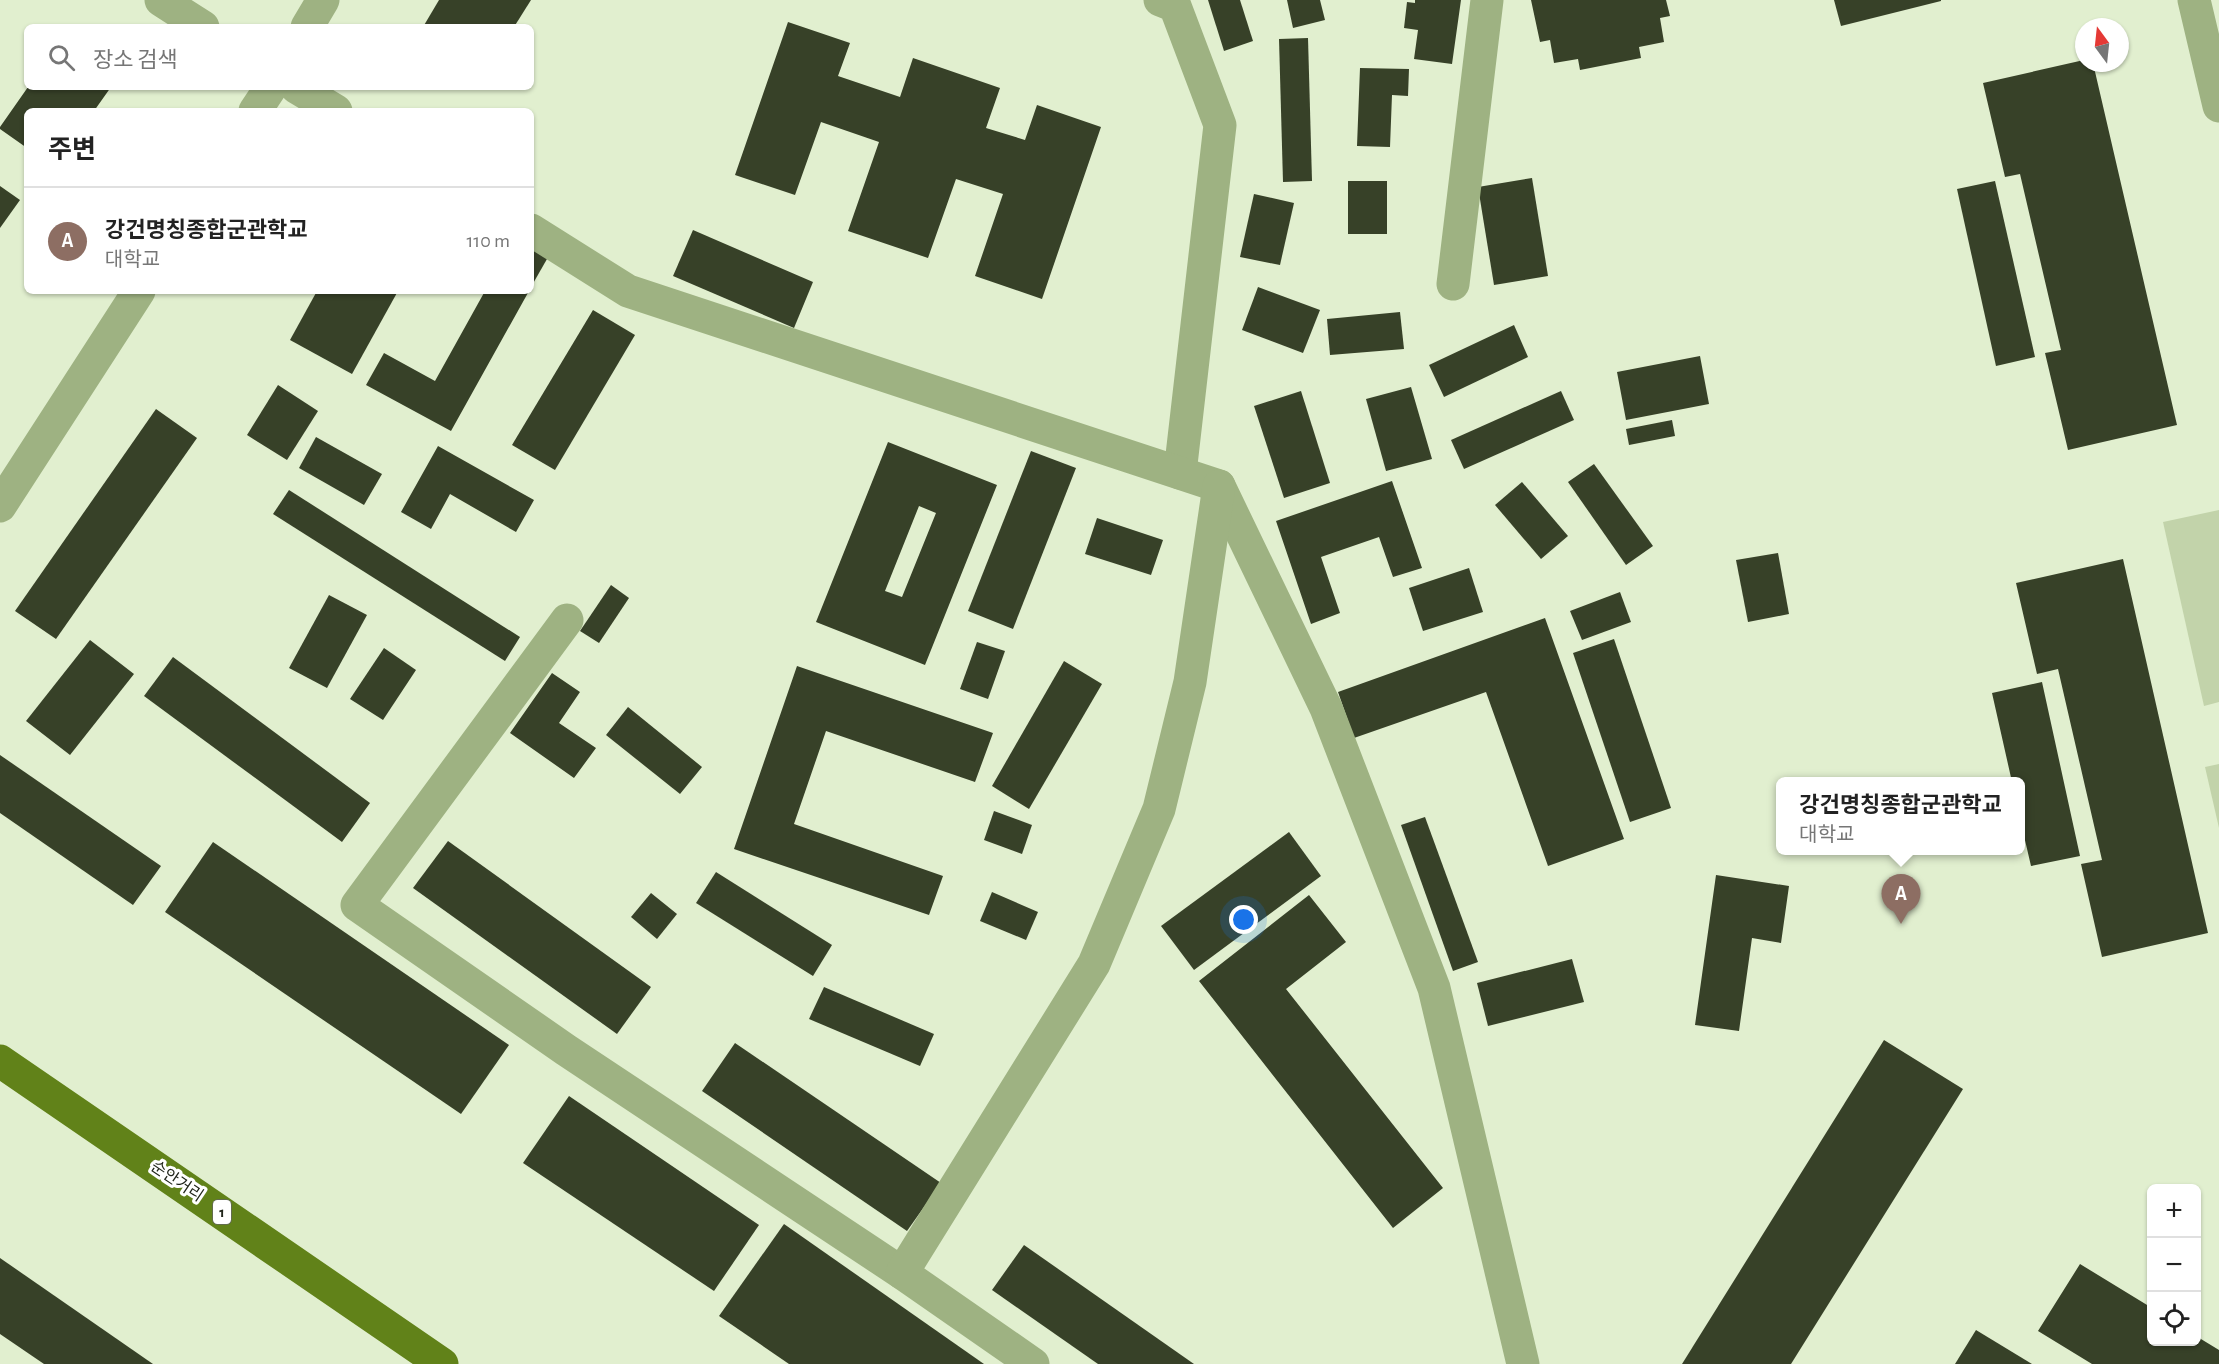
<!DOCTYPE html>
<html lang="ko">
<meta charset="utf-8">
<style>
body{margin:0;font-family:"Alegreya Sans","Noto Sans KR",sans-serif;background:#f6f6f6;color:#222}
.controls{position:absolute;right:18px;bottom:18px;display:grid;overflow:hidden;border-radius:9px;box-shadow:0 2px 4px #0004}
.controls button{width:54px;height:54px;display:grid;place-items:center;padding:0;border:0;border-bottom:2px solid #e0e0e0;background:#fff;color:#222;font:30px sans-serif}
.compass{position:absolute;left:2075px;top:18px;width:54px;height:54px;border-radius:50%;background:#fff;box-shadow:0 2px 4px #0004;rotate:345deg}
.you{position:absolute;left:1244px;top:920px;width:21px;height:21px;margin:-15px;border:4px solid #fff;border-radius:50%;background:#1a73e8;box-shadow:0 0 0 9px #1a73e833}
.badge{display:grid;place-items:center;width:39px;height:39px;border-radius:50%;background:#901c7c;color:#fff;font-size:20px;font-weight:700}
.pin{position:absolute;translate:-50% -50px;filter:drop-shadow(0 2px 3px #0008)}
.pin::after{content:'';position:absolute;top:32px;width:21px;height:18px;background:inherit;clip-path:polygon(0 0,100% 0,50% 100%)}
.popup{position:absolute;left:1776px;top:777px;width:249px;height:78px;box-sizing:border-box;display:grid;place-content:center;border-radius:9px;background:#fff;filter:drop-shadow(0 2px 4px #0005);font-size:20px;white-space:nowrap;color:#767676}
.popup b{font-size:22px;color:#222}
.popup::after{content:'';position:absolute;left:50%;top:100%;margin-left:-12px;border:12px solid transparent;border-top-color:#fff}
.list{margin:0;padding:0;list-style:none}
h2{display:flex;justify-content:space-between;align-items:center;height:78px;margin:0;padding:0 24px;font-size:26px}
h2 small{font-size:20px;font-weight:400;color:#767676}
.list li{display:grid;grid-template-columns:39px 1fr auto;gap:18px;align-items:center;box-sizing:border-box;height:108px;padding:0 24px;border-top:2px solid #e0e0e0}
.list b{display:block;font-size:22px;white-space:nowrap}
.list p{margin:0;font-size:20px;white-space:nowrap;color:#767676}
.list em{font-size:20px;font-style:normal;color:#767676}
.icon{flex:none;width:33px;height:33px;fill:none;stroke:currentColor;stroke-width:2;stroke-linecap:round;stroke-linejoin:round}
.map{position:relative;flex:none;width:2219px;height:1364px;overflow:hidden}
.search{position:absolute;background:#fff;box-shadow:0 2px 4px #0004;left:24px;top:24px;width:510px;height:66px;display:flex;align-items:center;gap:15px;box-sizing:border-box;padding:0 21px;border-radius:9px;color:#767676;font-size:22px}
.panel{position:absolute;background:#fff;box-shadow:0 2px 4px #0004;left:24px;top:108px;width:510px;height:186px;border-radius:9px}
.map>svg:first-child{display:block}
.green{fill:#c2d3aa}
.building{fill:#374128;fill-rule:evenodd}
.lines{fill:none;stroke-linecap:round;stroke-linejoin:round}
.minor{stroke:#9eb282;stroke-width:33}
.major{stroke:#618219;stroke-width:33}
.labels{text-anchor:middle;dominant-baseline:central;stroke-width:6;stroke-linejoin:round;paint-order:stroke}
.shield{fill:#fff;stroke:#63665f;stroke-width:1.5}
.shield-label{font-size:15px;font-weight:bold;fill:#20251a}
.street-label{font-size:16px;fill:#20251a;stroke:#fff}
</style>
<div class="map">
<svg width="2219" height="1364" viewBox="0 0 2219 1364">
<rect width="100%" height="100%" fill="#e1efcf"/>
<g class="green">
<path d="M2219,510V702L2204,706L2163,522Z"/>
<path d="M2219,764V828L2205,767Z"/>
</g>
<g class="building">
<path d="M439,0H531L514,27H423Z"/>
<path d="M1208,0H1240L1253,41L1224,51Z"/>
<path d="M1287,0H1320L1325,20L1293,28Z"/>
<path d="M1415,0H1461L1452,64L1414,59L1418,30L1404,28L1407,2L1415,3Z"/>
<path d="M1531,0H1666L1670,16L1660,18L1664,42L1639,47L1641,58L1580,70L1578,59L1554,63L1550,40L1540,42Z"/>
<path d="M1834,0H1941V1L1841,26Z"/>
<path d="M788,22L850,43L838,76L900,97L913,58L1000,88L986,128L1025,140L1037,105L1101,127L1042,299L975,276L1003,194L956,179L928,258L848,231L879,142L821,122L795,195L735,175Z"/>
<path d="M1308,38L1312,181L1283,182L1279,39Z"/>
<path d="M2084,60V63H2093L2177,425L2068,450L2045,353L2061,350L2020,174L2005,177L1983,83Z"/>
<path d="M1360,68L1409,69L1408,96L1392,95L1390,147L1357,146Z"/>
<path d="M28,87H111L94,111H27V148L0,129V127Z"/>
<path d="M1532,178L1548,276L1494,285L1478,187Z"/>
<rect x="1348" y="181" width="39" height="53"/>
<path d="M1995,181L2035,357L1996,366L1957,189Z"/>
<path d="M0,186L20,200L0,228Z"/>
<path d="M1254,194L1294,203L1280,265L1240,257Z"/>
<path d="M693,230L813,282L794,328L673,276Z"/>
<path d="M531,241L551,252L531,287Z"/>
<path d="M1258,287L1320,310L1303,353L1242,330Z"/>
<path d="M317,291H398L352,374L290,340Z"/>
<path d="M485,291H529L451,431L366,385L384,353L435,381Z"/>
<path d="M593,310L635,335L555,470L512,445Z"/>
<path d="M1400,312L1404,349L1330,355L1327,319Z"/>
<path d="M1514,325L1528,357L1444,397L1429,365Z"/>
<path d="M1700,356L1709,404L1626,420L1617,372Z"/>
<path d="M278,385L318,411L287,460L247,435Z"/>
<path d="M1411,387L1432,459L1386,471L1366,399Z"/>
<path d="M1301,391L1330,483L1284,498L1254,406Z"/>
<path d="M1561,391L1574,420L1464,469L1451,440Z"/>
<path d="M156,409L197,438L56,639L15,611Z"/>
<path d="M1672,420L1675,436L1629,445L1626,429Z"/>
<path d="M316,437L382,474L364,505L299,468Z"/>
<path d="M888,442L997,485L925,665L816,622ZM919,506L936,513L902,597L885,591Z"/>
<path d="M438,446L534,500L516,532L450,494L431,529L401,512Z"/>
<path d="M1031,451L1076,468L1013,629L968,611Z"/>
<path d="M1594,464L1653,546L1626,565L1568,482Z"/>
<path d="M1392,481L1422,568L1393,577L1379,537L1321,557L1340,613L1311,624L1276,521Z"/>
<path d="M1522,482L1568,536L1541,559L1495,505Z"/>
<path d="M289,490L520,637L505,661L273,514Z"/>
<path d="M1097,518L1163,540L1151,575L1085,554Z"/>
<path d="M1778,553L1789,614L1748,622L1736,560Z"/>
<path d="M2123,559L2208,933L2102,957L2081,864L2102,860L2058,669L2037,674L2016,583Z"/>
<path d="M1469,568L1483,612L1423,631L1409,588Z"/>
<path d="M611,585L629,598L599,643L580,631Z"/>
<path d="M1620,592L1631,622L1582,640L1570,611Z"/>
<path d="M329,595L367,615L327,688L289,668Z"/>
<path d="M1545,618L1624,839L1548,866L1486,692L1354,738L1338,692Z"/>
<path d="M1614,639L1671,808L1630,822L1573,653Z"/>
<path d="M90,640L134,674L70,755L26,721Z"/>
<path d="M977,642L1005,651L988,699L960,689Z"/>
<path d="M384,648L416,670L383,720L350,699Z"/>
<path d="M173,657L370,803L342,842L144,696Z"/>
<path d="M1064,661L1102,684L1029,809L992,786Z"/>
<path d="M797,666L993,733L975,782L826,731L794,824L943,876L929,915L734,849Z"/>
<path d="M552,673L580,692L559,723L596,748L574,778L510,733Z"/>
<path d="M2042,682L2080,856L2031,866L2021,823V782H2012L1992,693Z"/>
<path d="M628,707L702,767L680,794L606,735Z"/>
<path d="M0,755L161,866L133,905L0,813Z"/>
<path d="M994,811L1032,825L1022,854L984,840Z"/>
<path d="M1425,817L1478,962L1453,971L1401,825Z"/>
<path d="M1289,832L1321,876L1194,970L1161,926Z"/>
<path d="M448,841L651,987L617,1034L413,888Z"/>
<path d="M213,842L509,1045L461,1114L165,912Z"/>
<path d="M716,872L832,945L813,976L696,903Z"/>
<path d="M1716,875L1789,886L1781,943L1752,938L1739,1031L1695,1025Z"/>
<path d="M992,892L1038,912L1026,940L980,921Z"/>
<path d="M651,893L677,914L657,939L631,917Z"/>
<path d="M1309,895L1346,942L1286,989L1443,1188L1393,1228L1199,981Z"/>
<path d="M1572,959L1584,1002L1488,1026L1477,983Z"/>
<path d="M824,987L934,1034L920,1066L809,1019Z"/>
<path d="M1884,1040L1963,1089L1791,1364H1682Z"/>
<path d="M735,1043L941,1183L907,1231L702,1091Z"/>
<path d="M569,1096L759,1225L714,1291L523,1163Z"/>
<path d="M784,1224L984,1364H789L719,1316Z"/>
<path d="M1024,1245L1194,1364H1098L992,1290Z"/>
<path d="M0,1258L153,1364H44L0,1334Z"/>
<path d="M2080,1264L2152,1308V1342H2196V1336L2219,1350V1364H2092L2038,1331Z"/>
<path d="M1976,1330L2032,1364H1955Z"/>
</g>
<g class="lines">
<g class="minor">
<path d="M161,0L203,27"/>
<path d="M1160,0L1175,6L1220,125L1180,473"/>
<path d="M2194,0L2219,106"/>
<path d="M307,27L323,0"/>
<path d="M296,87L336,111"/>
<path d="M255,111L271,87"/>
<path d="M531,230L628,291L1219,486L1326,708L1434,988L1523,1364"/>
<path d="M1453,284L1487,0"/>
<path d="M0,506L139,291"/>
<path d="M567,620L357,905L566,1050L902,1273"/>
<path d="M1033,1364L902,1273L1094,964L1159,809L1190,682L1219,486"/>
</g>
<path class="major" d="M0,1061L442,1364"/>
</g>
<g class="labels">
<rect class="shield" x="213" y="1200" width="18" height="24" rx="4.5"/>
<g class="shield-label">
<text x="222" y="1212">1</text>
</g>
<g class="street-label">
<text transform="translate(177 1181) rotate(34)">순안거리</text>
</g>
</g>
</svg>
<div class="controls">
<button>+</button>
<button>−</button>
<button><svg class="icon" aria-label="locate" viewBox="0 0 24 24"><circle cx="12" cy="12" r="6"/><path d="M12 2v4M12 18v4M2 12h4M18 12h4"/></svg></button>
</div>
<svg class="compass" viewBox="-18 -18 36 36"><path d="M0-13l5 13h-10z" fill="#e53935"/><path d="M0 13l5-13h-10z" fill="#767676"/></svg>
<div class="you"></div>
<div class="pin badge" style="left:1901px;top:924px;background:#8d6e63">A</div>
<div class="popup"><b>강건명칭종합군관학교</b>대학교</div>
<div class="search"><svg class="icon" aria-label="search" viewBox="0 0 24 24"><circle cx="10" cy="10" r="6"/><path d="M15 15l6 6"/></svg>장소 검색</div>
<section class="panel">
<h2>주변<small></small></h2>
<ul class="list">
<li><span class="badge" style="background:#8d6e63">A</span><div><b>강건명칭종합군관학교</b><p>대학교</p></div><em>110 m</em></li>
</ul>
</section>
</div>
